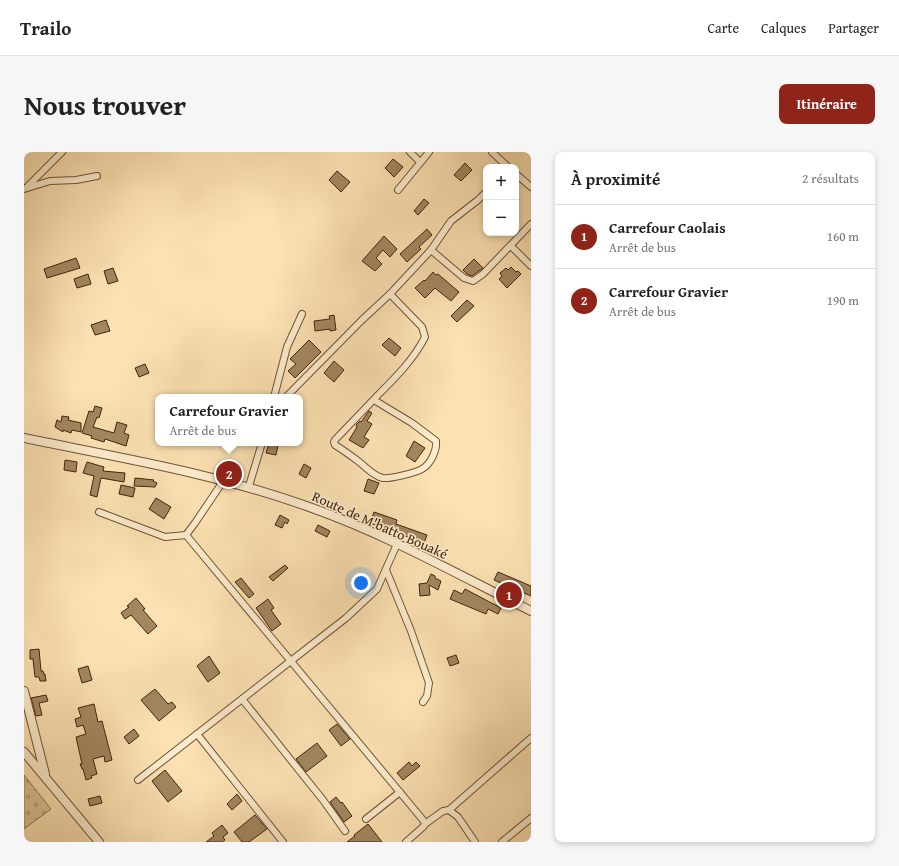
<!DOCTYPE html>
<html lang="fr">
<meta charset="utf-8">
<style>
body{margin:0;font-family:"Gentium Book Plus",serif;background:#f6f6f6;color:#222}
.controls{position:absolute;right:12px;top:12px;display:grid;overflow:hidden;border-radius:8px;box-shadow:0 2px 6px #0003}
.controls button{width:36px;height:36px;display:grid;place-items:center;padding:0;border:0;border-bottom:1px solid #e0e0e0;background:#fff;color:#222;font:20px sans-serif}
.you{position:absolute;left:337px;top:431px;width:14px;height:14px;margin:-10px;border:3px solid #fff;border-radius:50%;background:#1a73e8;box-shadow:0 0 0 6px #1a73e833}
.badge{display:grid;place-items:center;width:26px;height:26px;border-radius:50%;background:#8f2418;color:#fff;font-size:13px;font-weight:700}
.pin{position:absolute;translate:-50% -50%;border:2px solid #fff;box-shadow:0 1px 4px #0006}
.popup{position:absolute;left:131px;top:242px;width:148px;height:52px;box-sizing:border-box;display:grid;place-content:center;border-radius:8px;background:#fff;filter:drop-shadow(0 1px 3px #0005);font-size:13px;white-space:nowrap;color:#767676}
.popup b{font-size:15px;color:#222}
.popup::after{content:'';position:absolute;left:50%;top:100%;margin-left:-8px;border:8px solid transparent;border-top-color:#fff}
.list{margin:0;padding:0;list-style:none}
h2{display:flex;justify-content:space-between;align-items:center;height:52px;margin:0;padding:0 16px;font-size:17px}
h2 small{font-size:13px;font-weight:400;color:#767676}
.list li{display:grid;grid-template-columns:26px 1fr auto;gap:12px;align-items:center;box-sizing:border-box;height:64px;padding:0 16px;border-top:1px solid #e0e0e0}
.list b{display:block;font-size:15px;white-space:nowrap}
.list p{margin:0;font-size:13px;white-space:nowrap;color:#767676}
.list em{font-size:13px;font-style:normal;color:#767676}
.map{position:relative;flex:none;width:507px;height:690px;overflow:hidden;border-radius:8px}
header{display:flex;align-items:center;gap:24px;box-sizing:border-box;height:56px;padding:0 20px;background:#fff;border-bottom:1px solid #e0e0e0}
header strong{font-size:19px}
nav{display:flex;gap:22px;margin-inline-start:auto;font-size:14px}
.intro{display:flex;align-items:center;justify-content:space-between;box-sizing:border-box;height:96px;padding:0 24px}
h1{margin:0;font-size:28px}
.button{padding:10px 18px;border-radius:8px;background:#8f2418;color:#fff;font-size:14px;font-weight:700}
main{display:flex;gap:24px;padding:0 24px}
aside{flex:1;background:#fff;border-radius:8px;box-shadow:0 2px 6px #0003}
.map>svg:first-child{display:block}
.cemetery{fill:url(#cemetery-stones);stroke:#8e734f}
.building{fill:#a28761;stroke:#412408}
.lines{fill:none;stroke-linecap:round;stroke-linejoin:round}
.minor-casing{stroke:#705433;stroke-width:8}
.tertiary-casing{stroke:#705433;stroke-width:10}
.minor{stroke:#fdecce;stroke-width:6}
.tertiary{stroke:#fdecce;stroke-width:8}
.labels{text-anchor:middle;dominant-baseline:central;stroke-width:3.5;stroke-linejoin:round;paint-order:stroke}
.street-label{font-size:14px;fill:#412408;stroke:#fdecce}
</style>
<header>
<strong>Trailo</strong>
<nav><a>Carte</a><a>Calques</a><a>Partager</a></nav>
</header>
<div class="intro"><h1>Nous trouver</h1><a class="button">Itinéraire</a></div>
<main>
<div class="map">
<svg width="507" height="690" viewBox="0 0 507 690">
<defs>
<pattern id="cemetery-stones" width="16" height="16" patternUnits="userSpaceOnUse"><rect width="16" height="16" fill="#dcc296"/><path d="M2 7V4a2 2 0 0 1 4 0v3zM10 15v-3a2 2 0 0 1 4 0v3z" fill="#bea780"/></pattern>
</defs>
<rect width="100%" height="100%" fill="#fce2b3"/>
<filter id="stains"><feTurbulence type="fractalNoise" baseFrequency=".005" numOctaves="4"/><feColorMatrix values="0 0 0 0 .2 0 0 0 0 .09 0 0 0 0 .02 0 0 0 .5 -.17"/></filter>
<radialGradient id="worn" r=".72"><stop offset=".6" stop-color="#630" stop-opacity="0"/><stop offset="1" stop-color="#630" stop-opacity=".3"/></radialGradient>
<path class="cemetery" d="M0,623L27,657L0,677Z"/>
<g class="building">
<path d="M369,7L379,15L370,25L361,16Z"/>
<path d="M441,11L448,18L437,29L430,23Z"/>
<path d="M313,19L326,30L317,40L305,28Z"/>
<path d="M400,47L405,51L394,63L390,59Z"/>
<path d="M403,77L408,83L395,95L397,97L383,110L376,102Z"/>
<path d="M360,84L373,97L366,105L359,98L352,106L358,112L351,119L338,109Z"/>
<path d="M52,106L56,116L23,126L20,117Z"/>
<path d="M450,107L459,116L448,124L443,122L439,118Z"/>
<path d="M487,115L492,120L494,119L497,122L483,136L475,127L478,124L476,121L482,116L484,118Z"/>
<path d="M89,116L94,129L84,132L80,119Z"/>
<path d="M409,120L412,123L414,122L435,140L427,149L411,136L401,146L391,136L400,128L401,129Z"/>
<path d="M64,122L67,132L53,136L50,127Z"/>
<path d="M443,148L450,154L433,170L427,164Z"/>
<path d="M310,163L312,178L306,179V177L291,179L290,169L306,167L305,164Z"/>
<path d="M82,168L86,179L71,183L67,173Z"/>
<path d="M365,186L377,196L371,204L358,193Z"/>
<path d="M285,188L297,200L271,226L264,219L272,212L266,207Z"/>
<path d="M310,209L320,218L310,230L300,221Z"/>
<path d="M121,212L125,221L115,225L111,216Z"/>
<path d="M71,254L78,256L75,266L73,265L69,275L90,281L93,270L103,273L100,281L105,283L102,294L81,287L80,290L67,286L68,284L58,281L65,259L69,260Z"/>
<path d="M345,259L348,261L343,269L348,272L340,285L345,288L339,296L325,288L333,275L332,273L336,269L337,270Z"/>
<path d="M38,264L45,265L44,268L57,271V280L48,278L47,281L39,278V280L31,275L33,268L37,270Z"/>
<path d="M390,289L401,296L391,310L382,304Z"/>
<path d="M245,291L254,293L252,303L242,301Z"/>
<path d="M41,308L53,310L52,320L40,318Z"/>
<path d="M63,310L80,315L79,319L101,321L100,330L77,326L73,345L66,343L70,324L59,321Z"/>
<path d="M280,312L287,316L282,326L275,322Z"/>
<path d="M111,326L130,328L129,329L133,331L131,335L110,334Z"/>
<path d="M344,327L355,331L350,342L340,339Z"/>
<path d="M97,333L111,336L109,345L95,342Z"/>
<path d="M132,346L147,355L140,367L125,357Z"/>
<path d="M350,360L373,368L372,372L403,383L400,391L346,371Z"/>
<path d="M256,363L265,368L263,372L261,370L258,376L251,373Z"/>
<path d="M294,373L306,379L303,385L291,379Z"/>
<path d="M261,413L264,416L249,429L245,425Z"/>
<path d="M474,420L507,434V444L470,428Z"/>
<path d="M407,422L411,424V426L417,429L414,438L405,433L406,443L396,444L395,432L403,431Z"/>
<path d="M217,426L230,442L225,446L211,430Z"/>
<path d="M441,437L477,456L474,462L464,457L462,462L426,447L430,438L438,442Z"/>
<path d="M112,446L121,457L119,458L133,474L124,482L107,463L101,467L97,461L105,455L103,454Z"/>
<path d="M244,447L250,456L247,458L257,472L248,479L232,456Z"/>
<path d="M15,497L17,519H19L20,522H21L22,529H16L15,525H11L9,507H6V498Z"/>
<path d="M432,503L435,511L426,514L423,506Z"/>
<path d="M185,504L196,521L184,530L173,514Z"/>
<path d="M64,514L68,528L58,531L54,517Z"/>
<path d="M131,537L144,552L148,550L152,555L135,569L117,548Z"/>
<path d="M22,543L24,549L15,551L18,563L12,564L7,546Z"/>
<path d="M70,552L74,570L78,569L88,608L81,610L80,604L69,607L73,622L67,624L68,626L62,628L59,617H58L56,612H58L52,585L62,582L59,573L53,575L51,567L57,565L54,556Z"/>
<path d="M313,572L326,587L317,594L305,578Z"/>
<path d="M110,577L115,584L105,592L100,585Z"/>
<path d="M293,591L303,604L282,620L272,607Z"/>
<path d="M385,610L388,614L392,610L396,614L379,628L373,621Z"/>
<path d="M141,618L158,639L144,650L128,629Z"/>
<path d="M213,642L218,649L208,658L203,652Z"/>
<path d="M76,644L78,651L66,654L64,647Z"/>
<path d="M312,645L317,651L318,650L328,664L320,670L306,650Z"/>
<path d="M231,663L243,677L225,690H218L210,680Z"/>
<path d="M344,672L358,690H323L331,684L330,683Z"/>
<path d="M198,673L204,681L199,685L201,688L198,690H182L190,684L188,681Z"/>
</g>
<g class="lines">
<g class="minor-casing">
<g id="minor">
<path d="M386,0L396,10"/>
<path d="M468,0L484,15"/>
<path d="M492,22L507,35"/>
<path d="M4,34L38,0"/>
<path d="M0,37L26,29L52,28L73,24"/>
<path d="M374,38L405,0"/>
<path d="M487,94L507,114"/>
<path d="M407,98L440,126L449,129L459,122L507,72"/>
<path d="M250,245L263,195L278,162"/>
<path d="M262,245L338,168L366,142L407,98L427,69L454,48L462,40"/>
<path d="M350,248L388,271L412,289C413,298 407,312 398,317C391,321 366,327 359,326C349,324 341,314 334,309C326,303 319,298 311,293L310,290L311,288C325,273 340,258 354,243C372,225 390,207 401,185L398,175L366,142"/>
<path d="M225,334L238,291"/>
<path d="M75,360L141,385L162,383L171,371L200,328"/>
<path d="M162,383L399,668L401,672L399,675L382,690"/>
<path d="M362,418L387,479L405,531L403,544L399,550"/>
<path d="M218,547L299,648L321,679"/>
<path d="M173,582L259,690"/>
<path d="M114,628L322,466L353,437L373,392"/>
<path d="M425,658L507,586"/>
<path d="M342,667L376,640"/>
<path d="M401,672L419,659L425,658L434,665L451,690"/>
<path d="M478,690L507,666"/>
</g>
</g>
<g class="tertiary-casing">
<g id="tertiary">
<path d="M0,286C97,306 195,322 288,356C364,383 435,423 507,459"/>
<path d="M0,539L21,622"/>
<path d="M0,600L75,690"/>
</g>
</g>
<use href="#minor" class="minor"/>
<use href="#tertiary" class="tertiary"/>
</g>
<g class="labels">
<g class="street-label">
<text transform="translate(356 373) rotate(24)">Route de M'batto Bouaké</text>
</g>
</g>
<rect width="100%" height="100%" filter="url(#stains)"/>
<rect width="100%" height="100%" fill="url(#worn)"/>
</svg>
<div class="controls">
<button>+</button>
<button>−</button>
</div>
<div class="you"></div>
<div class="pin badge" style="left:485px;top:443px">1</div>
<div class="pin badge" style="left:205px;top:322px">2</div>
<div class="popup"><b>Carrefour Gravier</b>Arrêt de bus</div>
</div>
<aside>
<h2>À proximité<small>2 résultats</small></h2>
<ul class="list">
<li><span class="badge">1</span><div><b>Carrefour Caolais</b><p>Arrêt de bus</p></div><em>160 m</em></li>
<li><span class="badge">2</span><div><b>Carrefour Gravier</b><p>Arrêt de bus</p></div><em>190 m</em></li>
</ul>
</aside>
</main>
